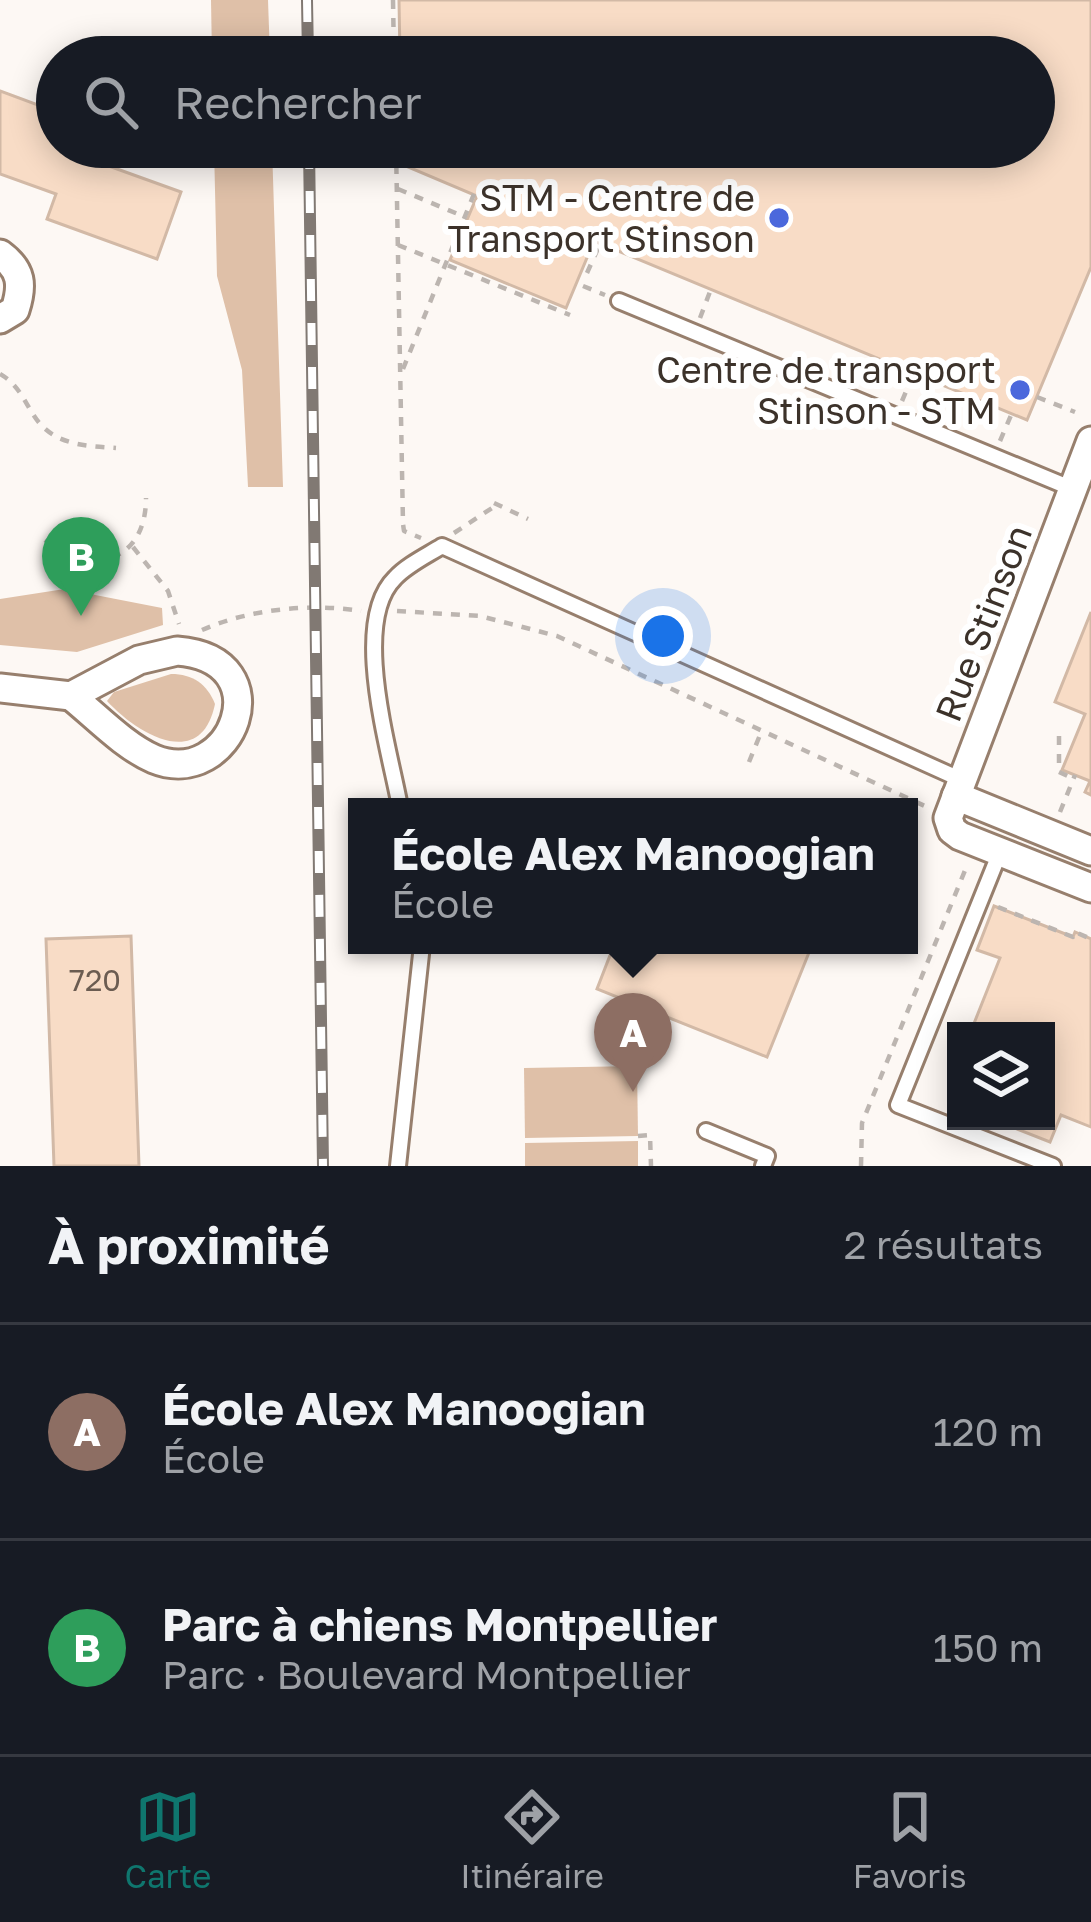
<!DOCTYPE html>
<html lang="fr">
<meta charset="utf-8">
<style>
body{margin:0;font-family:"Golos Text",sans-serif;background:#242831;color:#f1f3f6}
.controls{position:absolute;right:36px;bottom:36px;display:grid;overflow:hidden;border-radius:0px;box-shadow:0 6px 30px #0003}
.controls button{width:108px;height:108px;display:grid;place-items:center;padding:0;border:0;border-bottom:3px solid #363941;background:#171b24;color:#f1f3f6;font:60px sans-serif}
.you{position:absolute;left:663px;top:636px;width:42px;height:42px;margin:-30px;border:9px solid #fff;border-radius:50%;background:#1a73e8;box-shadow:0 0 0 18px #1a73e833}
.badge{display:grid;place-items:center;width:78px;height:78px;border-radius:50%;background:#0f766e;color:#fff;font-size:39px;font-weight:700}
.pin{position:absolute;translate:-50% -99px;filter:drop-shadow(0 3px 6px #0008)}
.pin::after{content:'';position:absolute;top:63px;width:42px;height:36px;background:inherit;clip-path:polygon(0 0,100% 0,50% 100%)}
.popup{position:absolute;left:348px;top:798px;width:570px;height:156px;box-sizing:border-box;display:grid;place-content:center;border-radius:0px;background:#171b24;filter:drop-shadow(0 3px 9px #0005);font-size:39px;white-space:nowrap;color:#9ea1a6}
.popup b{font-size:45px;color:#f1f3f6}
.popup::after{content:'';position:absolute;left:50%;top:100%;margin-left:-24px;border:24px solid transparent;border-top-color:#171b24}
.list{margin:0;padding:0;list-style:none}
h2{display:flex;justify-content:space-between;align-items:center;height:156px;margin:0;padding:0 48px;font-size:51px}
h2 small{font-size:39px;font-weight:400;color:#9ea1a6}
.list li{display:grid;grid-template-columns:78px 1fr auto;gap:36px;align-items:center;box-sizing:border-box;height:216px;padding:0 48px;border-top:3px solid #363941}
.list b{display:block;font-size:45px;white-space:nowrap}
.list p{margin:0;font-size:39px;white-space:nowrap;color:#9ea1a6}
.list em{font-size:39px;font-style:normal;color:#9ea1a6}
.icon{flex:none;width:66px;height:66px;fill:none;stroke:currentColor;stroke-width:2;stroke-linecap:round;stroke-linejoin:round}
.map{position:relative;flex:none;width:1091px;height:1166px;overflow:hidden}
.search{position:absolute;background:#171b24;box-shadow:0 6px 30px #0003;left:36px;right:36px;top:36px;height:132px;display:flex;align-items:center;gap:30px;box-sizing:border-box;padding:0 42px;border-radius:66px;color:#9ea1a6;font-size:45px}
.sheet{height:588px;background:#171b24}
nav{display:flex;justify-content:space-around;align-items:center;box-sizing:border-box;height:168px;border-top:3px solid #363941;background:#171b24;font-size:33px;color:#9ea1a6}
nav a{display:grid;justify-items:center;gap:6px}
nav .on{color:#0f766e}
.map>svg:first-child{display:block}
.green{fill:#dfc0a8}
.building{fill:#f8dcc6;stroke:#d2b9a6;stroke-width:3}
.lines{fill:none;stroke-linecap:round;stroke-linejoin:round}
.lane-casing{stroke:#977f6d;stroke-width:20}
.street-casing{stroke:#977f6d;stroke-width:33}
.path{stroke:#bcb5b0;stroke-width:4.5;stroke-dasharray:9 9;stroke-linecap:butt}
.lane{stroke:#fff;stroke-width:14}
.street{stroke:#fff;stroke-width:27}
.rail-casing{stroke:#817973;stroke-width:12}
.rail{stroke:#fff;stroke-width:8;stroke-dasharray:22;stroke-linecap:butt}
.poi-dot{fill:#4b68dc;stroke:#fff;stroke-width:4.5}
.labels{text-anchor:middle;dominant-baseline:central;stroke-width:12;stroke-linejoin:round;paint-order:stroke}
.number-label{font-size:30px;fill:#6b5c51}
.poi-label{font-size:36px;fill:#3c322a;stroke:#fff;text-anchor:end}
.street-label{font-size:36px;fill:#3c322a;stroke:#fff}
</style>
<div class="map">
<svg width="1091" height="1166" viewBox="0 0 1091 1166">
<rect width="100%" height="100%" fill="#fdf8f4"/>
<g class="green">
<path d="M211,0H268L270,57H212Z"/>
<path d="M214,147H272L283,487H248L242,370L217,276Z"/>
<path d="M84,586L85,593L162,608L163,625L77,652L0,645V599Z"/>
<path d="M171,674C193,674 207,684 215,704C201,772 137,734 107,701L114,692Z"/>
<path d="M637,1066L638,1136L525,1138L524,1068Z"/>
<path d="M638,1141V1166H525V1143Z"/>
</g>
<g class="building">
<path d="M399,0H1091V267L1027,420L594,241L566,308L450,260L477,196L401,164V147H1034V57H400Z"/>
<path d="M0,91L57,112V147H84L81,156L181,192L157,259L47,219L56,194L0,174Z"/>
<path d="M1091,612V795L1085,792L1090,781L1062,770L1085,714L1055,702Z"/>
<path d="M994,906L1073,937L1075,932L1091,939V1127L1061,1115L1050,1142L997,1121H1046V1031H971L1000,958L977,950Z"/>
<path d="M131,936L139,1166H54L46,939Z"/>
<path d="M614,945H812L767,1057L597,989Z"/>
</g>
<g class="lines">
<g class="lane-casing">
<g id="lane">
<path d="M619,301L1073,489"/>
<path d="M400,807C390,751 350,622 395,578C407,565 426,556 442,546L962,780"/>
<path d="M1000,852L898,1105L1053,1166"/>
<path d="M706,1131L767,1156L763,1166"/>
<path d="M398,1166L422,945"/>
</g>
</g>
<g class="street-casing">
<g id="street">
<path d="M0,254C22,270 23,285 15,310L0,319"/>
<path d="M1091,441L948,818L952,830L960,836L1091,888"/>
<path d="M177,651C284,659 232,791 154,759C124,746 96,716 71,696L139,660Z"/>
<path d="M0,688L71,696"/>
<path d="M956,796L1091,851"/>
</g>
</g>
<g class="path">
<path d="M393,0L394,57"/>
<path d="M396,147L403,524L404,531L421,538"/>
<path d="M398,189L465,217"/>
<path d="M398,245L570,315"/>
<path d="M587,273L600,244"/>
<path d="M583,286L605,295"/>
<path d="M700,318L711,289"/>
<path d="M403,369L474,194"/>
<path d="M0,374C23,387 26,409 42,426C62,446 90,446 116,448"/>
<path d="M1037,397L1075,412"/>
<path d="M902,401L914,373"/>
<path d="M1000,441L1012,413"/>
<path d="M494,503L528,519"/>
<path d="M454,533L492,508"/>
<path d="M45,540C92,577 146,562 146,498"/>
<path d="M133,547L168,591L179,624"/>
<path d="M397,611L480,616L557,636L927,807"/>
<path d="M202,630C249,609 311,603 361,611"/>
<path d="M1059,736V772L1074,779"/>
<path d="M749,762L762,730"/>
<path d="M1060,812L1075,775"/>
<path d="M998,907L1073,937L1075,932L1091,939"/>
<path d="M638,1136L650,1135L651,1166"/>
<path d="M861,1166L862,1123L966,868"/>
</g>
<use href="#lane" class="lane"/>
<use href="#street" class="street"/>
<g class="rail-casing">
<g id="rail">
<path d="M307,0L308,57"/>
<path d="M309,147L323,1166"/>
</g>
</g>
<use href="#rail" class="rail"/>
</g>
<g class="poi-dot">
<circle cx="779" cy="218" r="12"/>
<circle cx="1020" cy="390" r="12"/>
</g>
<g class="labels">
<g class="number-label">
<text x="95" y="980">720</text>
</g>
<g class="poi-label">
<text x="755" y="197">STM - Centre de<tspan x="755" dy="41">Transport Stinson</tspan></text>
<text x="996" y="369">Centre de transport<tspan x="996" dy="41">Stinson - STM</tspan></text>
</g>
<g class="street-label">
<text transform="translate(983 623) rotate(-69)">Rue Stinson</text>
</g>
</g>
</svg>
<div class="controls">
<button><svg class="icon" aria-label="layers" viewBox="0 0 24 24"><path d="M12 4l9 5-9 5-9-5zM3 14l9 5 9-5"/></svg></button>
</div>
<div class="you"></div>
<div class="pin badge" style="left:633px;top:1092px;background:#8d6e63">A</div>
<div class="popup"><b>École Alex Manoogian</b>École</div>
<div class="pin badge" style="left:81px;top:616px;background:#2e9e5b">B</div>
<div class="search"><svg class="icon" aria-label="search" viewBox="0 0 24 24"><circle cx="10" cy="10" r="6"/><path d="M15 15l6 6"/></svg>Rechercher</div>
</div>
<section class="sheet">
<h2>À proximité<small>2 résultats</small></h2>
<ul class="list">
<li><span class="badge" style="background:#8d6e63">A</span><div><b>École Alex Manoogian</b><p>École</p></div><em>120 m</em></li>
<li><span class="badge" style="background:#2e9e5b">B</span><div><b>Parc à chiens Montpellier</b><p>Parc · Boulevard Montpellier</p></div><em>150 m</em></li>
</ul>
</section>
<nav>
<a class="on"><svg class="icon" aria-label="map" viewBox="0 0 24 24"><path d="M3 6l6-2 6 2 6-2v14l-6 2-6-2-6 2zM9 4v14M15 6v14"/></svg>Carte</a>
<a><svg class="icon" aria-label="directions" viewBox="0 0 24 24"><path d="M12 3l9 9-9 9-9-9zM9 14v-3h6M13 9l2 2-2 2"/></svg>Itinéraire</a>
<a><svg class="icon" aria-label="saved" viewBox="0 0 24 24"><path d="M7 4h10v16l-5-4-5 4z"/></svg>Favoris</a>
</nav>
